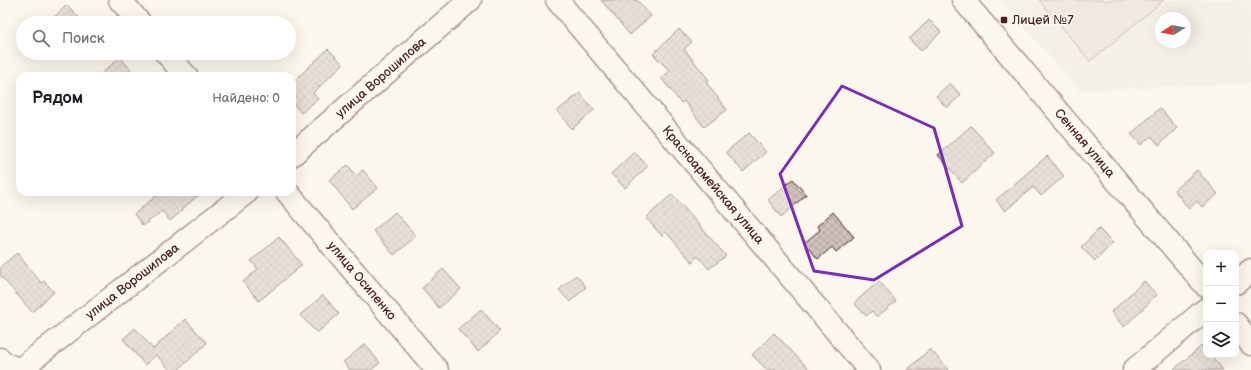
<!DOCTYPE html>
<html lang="ru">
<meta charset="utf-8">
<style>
body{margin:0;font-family:"Balsamiq Sans",sans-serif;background:#f6f6f6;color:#202124}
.controls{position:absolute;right:12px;bottom:12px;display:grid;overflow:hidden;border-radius:8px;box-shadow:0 4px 16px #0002}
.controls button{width:36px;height:36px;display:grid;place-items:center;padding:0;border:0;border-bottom:1px solid #e0e0e0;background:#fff;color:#202124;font:20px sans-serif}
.compass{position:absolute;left:1155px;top:12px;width:36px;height:36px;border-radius:50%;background:#fff;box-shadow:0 4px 16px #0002;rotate:259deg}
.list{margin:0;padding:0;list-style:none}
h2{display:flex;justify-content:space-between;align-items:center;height:52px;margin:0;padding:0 16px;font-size:17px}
h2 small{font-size:13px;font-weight:400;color:#757577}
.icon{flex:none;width:22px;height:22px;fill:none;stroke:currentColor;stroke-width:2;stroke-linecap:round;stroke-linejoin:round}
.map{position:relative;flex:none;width:1251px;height:370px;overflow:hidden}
.search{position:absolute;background:#fff;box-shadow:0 4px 16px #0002;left:16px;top:16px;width:280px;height:44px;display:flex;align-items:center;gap:10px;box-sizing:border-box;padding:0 14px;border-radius:22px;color:#757577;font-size:15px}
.panel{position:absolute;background:#fff;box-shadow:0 4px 16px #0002;left:16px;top:72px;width:280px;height:124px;border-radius:12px}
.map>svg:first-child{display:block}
.built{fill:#eee7de;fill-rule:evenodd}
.garden{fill:#e2d7d0;stroke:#967b7e}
.building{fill:url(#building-cross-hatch);stroke:#4a1f2b}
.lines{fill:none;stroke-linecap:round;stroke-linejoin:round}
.minor-casing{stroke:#4a1f2b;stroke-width:25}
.minor{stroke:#fbf7ec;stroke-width:22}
.marked{fill:none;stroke:#7b2cbf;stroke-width:3;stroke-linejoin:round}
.poi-dot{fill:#4a1f2b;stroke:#fbf7ec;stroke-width:1.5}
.labels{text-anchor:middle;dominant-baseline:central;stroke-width:3.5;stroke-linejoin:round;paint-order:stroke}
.poi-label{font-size:13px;fill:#4a1f2b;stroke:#fbf7ec;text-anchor:start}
.street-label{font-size:13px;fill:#4a1f2b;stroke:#fbf7ec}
</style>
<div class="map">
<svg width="1251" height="370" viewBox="0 0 1251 370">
<defs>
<pattern id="building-cross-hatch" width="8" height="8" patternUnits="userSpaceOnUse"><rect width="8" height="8" fill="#cfc2bc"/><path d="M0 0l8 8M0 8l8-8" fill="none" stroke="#b3a6a2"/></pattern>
</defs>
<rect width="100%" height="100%" fill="#fbf7ec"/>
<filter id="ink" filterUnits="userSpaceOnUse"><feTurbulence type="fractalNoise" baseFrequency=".025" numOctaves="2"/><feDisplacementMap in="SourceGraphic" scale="8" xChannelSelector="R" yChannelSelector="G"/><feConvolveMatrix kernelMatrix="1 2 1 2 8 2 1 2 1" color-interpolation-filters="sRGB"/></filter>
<g filter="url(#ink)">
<path class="built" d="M1000,0H1251V83L1080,91ZM1161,18H1185V42H1161Z"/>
<path class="garden" d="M1039,0H1164L1090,61Z"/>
<g class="building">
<path d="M601,0H637L651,16L630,35Z"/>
<path d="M67,5L84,23H48Z"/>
<path d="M929,20L941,32L921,51L909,39Z"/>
<path d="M679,29L692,42L684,49L709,80L706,82L727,110L704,127L684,101L681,103L661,78L670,71L653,54Z"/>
<path d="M328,49L343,64L313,93L318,99L301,113L292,102V83Z"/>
<path d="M120,57L136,76H99Z"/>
<path d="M950,83L961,95L947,108L936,96Z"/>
<path d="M580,93L594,110L572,129L557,111Z"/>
<path d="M1160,108L1177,128L1159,145L1151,136L1141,145L1131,134Z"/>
<path d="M971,126L995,153L962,183L938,155Z"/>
<path d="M749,133L766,152L743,172L726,152Z"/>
<path d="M634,152L648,166L625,188L611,174Z"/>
<path d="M1047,156L1064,176L1041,196L1033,187L1005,211L996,200Z"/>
<path d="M348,165L356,176L363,170L378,188L352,209L329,180Z"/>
<path d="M1197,170L1218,194L1202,207L1197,201L1189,209L1174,190Z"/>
<path d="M793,179L806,195L781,217L768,200Z"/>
<path d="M161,192H202L181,210L182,211L170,221L162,211L143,226L134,214Z"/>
<path d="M672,194L726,256L709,269L698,256L692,262L666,232L662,236L646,218Z"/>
<path d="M395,212L416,236L394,255L373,231Z"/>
<path d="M833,212L854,237L836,252L832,247L818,259L804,243L820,230L817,226Z"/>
<path d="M1099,229L1113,243L1095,261L1081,247Z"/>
<path d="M279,237L302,265L259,301L243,282L258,269L251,261Z"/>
<path d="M17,253L41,283L44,281L54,292L32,312L0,275V267Z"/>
<path d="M443,269L461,289L439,308L422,288Z"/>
<path d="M576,275L586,287L570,302L559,290Z"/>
<path d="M879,281L896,301L877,317L872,311L866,316L854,303Z"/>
<path d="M1144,281L1157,295L1124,327L1111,312Z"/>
<path d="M323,295L339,314L317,333L300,315Z"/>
<path d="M481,309L500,331L478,352L458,329Z"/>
<path d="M185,319L207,343L178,370H170L156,355L145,365L123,339L135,328L153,349Z"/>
<path d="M774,333L810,370H767L752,355Z"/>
<path d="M365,344L380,363L371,370H350L343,362Z"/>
<path d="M1203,345L1206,349V355H1211L1223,370H1173Z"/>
<path d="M930,349L949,370H907Z"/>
</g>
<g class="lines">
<g class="minor-casing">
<g id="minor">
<path d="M120,0L140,23"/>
<path id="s1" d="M557,0L869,370"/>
<path id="s2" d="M963,0L1206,286"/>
<path d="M166,53L186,76"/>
<path id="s3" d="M292,155L470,0"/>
<path id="s4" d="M287,192L437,370"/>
<path d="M1236,283L1251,270"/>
<path d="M1236,324L1251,344"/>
<path d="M0,359L4,363L19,370"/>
<path id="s5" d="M19,370L247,192"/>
<path d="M1134,370L1206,309"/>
</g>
</g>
<use href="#minor" class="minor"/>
</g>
</g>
<path d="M0 0H1251V370H0ZM842,86L934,128L962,226L874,280L814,271L780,174Z" fill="#fbf7ec" fill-opacity=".55" fill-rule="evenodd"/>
<path class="marked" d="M842,86L934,128L962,226L874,280L814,271L780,174Z"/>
<rect class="poi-dot" x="1000" y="16" width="8" height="8" rx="2"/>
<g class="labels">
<g class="poi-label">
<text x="1012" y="20">Лицей №7</text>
</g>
<g class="street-label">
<text stroke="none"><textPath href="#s3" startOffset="118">улица Ворошилова</textPath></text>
<text stroke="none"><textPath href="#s2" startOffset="188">Сенная улица</textPath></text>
<text stroke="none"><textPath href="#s1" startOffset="242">Красноармейская улица</textPath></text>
<text stroke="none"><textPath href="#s5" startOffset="144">улица Ворошилова</textPath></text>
<text stroke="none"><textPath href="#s4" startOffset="116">улица Осипенко</textPath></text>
</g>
</g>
</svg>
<div class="controls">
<button>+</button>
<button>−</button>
<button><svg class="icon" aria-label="layers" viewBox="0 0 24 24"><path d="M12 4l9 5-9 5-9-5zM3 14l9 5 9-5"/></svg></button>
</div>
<svg class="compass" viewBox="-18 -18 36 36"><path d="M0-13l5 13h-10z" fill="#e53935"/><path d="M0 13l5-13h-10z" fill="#757577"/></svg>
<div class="search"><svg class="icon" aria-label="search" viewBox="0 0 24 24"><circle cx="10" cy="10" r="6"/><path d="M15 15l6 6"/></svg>Поиск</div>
<section class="panel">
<h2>Рядом<small>Найдено: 0</small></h2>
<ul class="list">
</ul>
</section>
</div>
